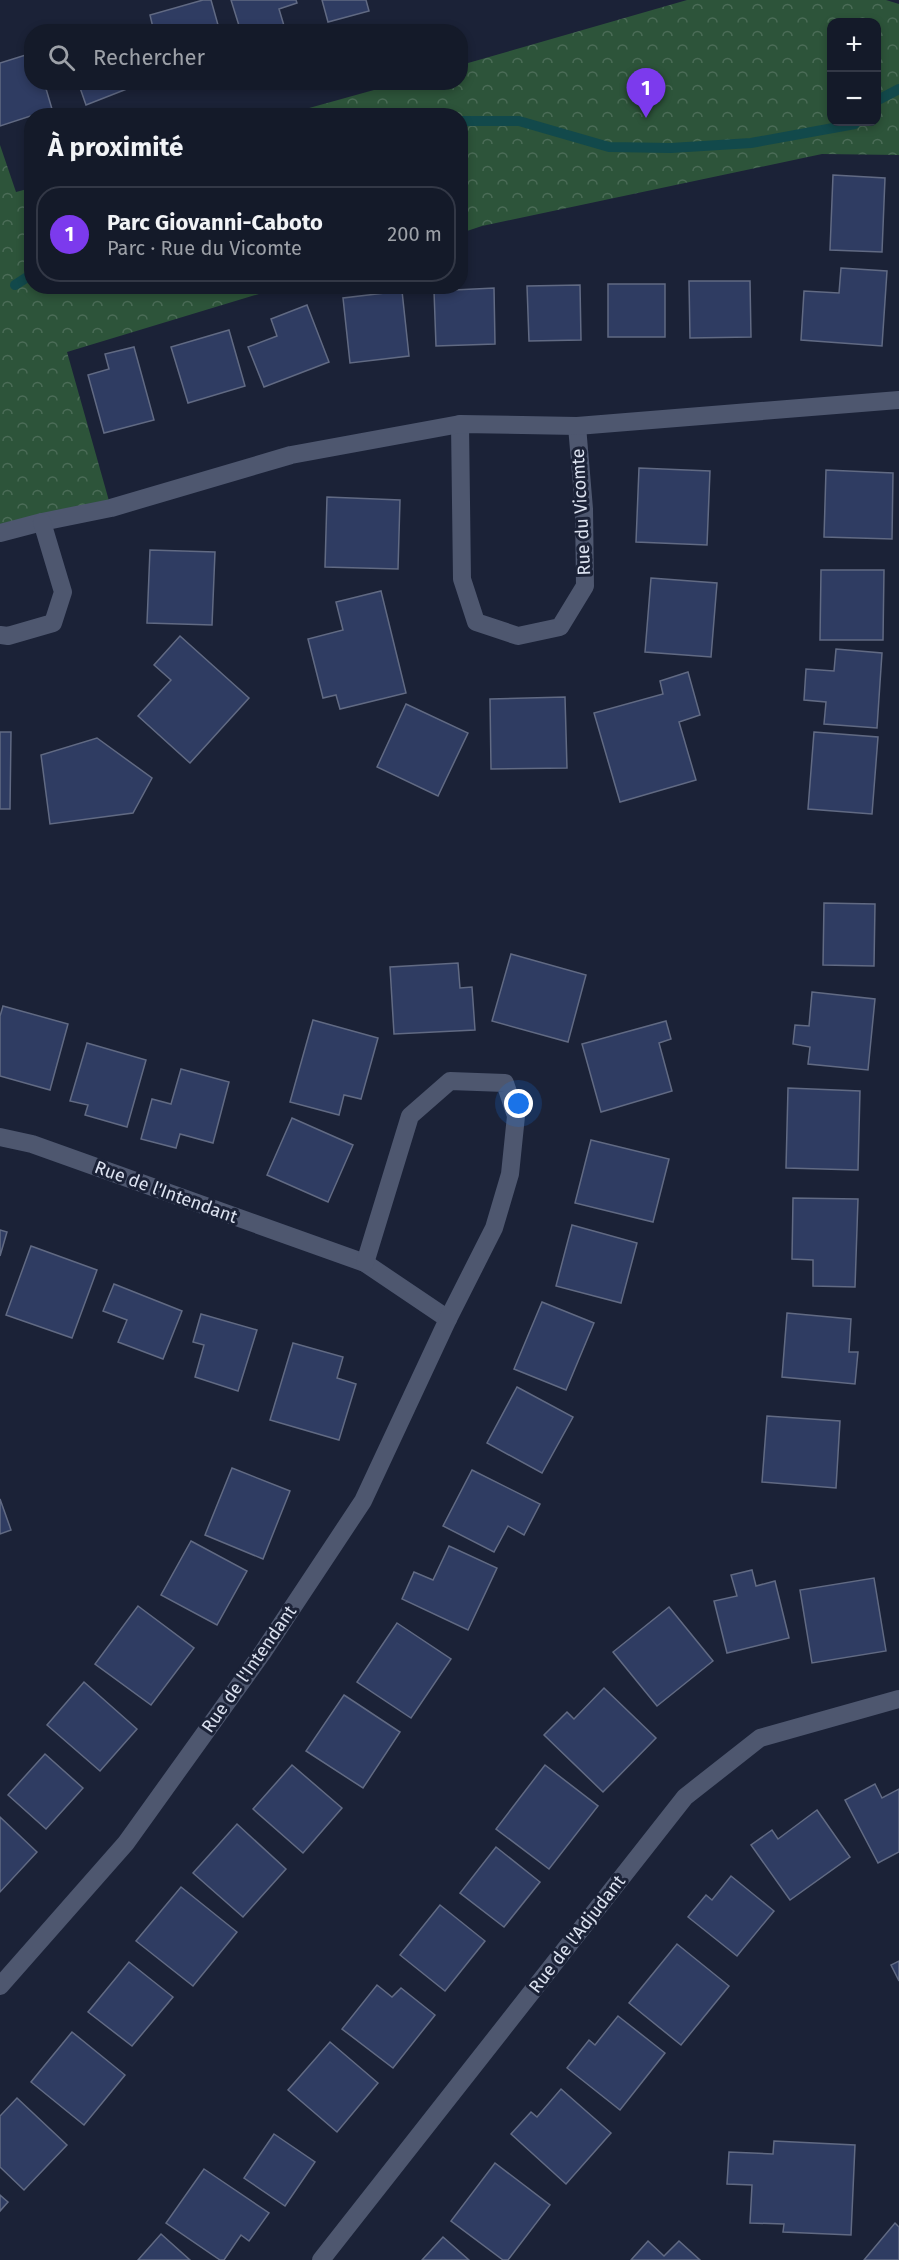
<!DOCTYPE html>
<html lang="fr">
<meta charset="utf-8">
<style>
body{margin:0;font-family:"Fira Sans",sans-serif;background:#1d2331;color:#f1f3f6}
.controls{position:absolute;right:18px;top:18px;display:grid;overflow:hidden;border-radius:12px;box-shadow:0 3px 9px #0003}
.controls button{width:54px;height:54px;display:grid;place-items:center;padding:0;border:0;border-bottom:2px solid #333846;background:#141a29;color:#f1f3f6;font:30px sans-serif}
.you{position:absolute;left:519px;top:1104px;width:21px;height:21px;margin:-15px;border:4px solid #fff;border-radius:50%;background:#1a73e8;box-shadow:0 0 0 9px #1a73e833}
.badge{display:grid;place-items:center;width:39px;height:39px;border-radius:50%;background:#7c3aed;color:#fff;font-size:20px;font-weight:700}
.pin{position:absolute;translate:-50% -50px;filter:drop-shadow(0 2px 3px #0008)}
.pin::after{content:'';position:absolute;top:32px;width:21px;height:18px;background:inherit;clip-path:polygon(0 0,100% 0,50% 100%)}
.list{margin:0;padding:0;list-style:none}
h2{display:flex;justify-content:space-between;align-items:center;height:78px;margin:0;padding:0 24px;font-size:26px}
h2 small{font-size:20px;font-weight:400;color:#9da1a8}
.list li{display:grid;grid-template-columns:39px 1fr auto;gap:18px;align-items:center;box-sizing:border-box;height:96px;margin:0 12px 12px;padding:0 12px;border:2px solid #333846;border-radius:24px}
.list b{display:block;font-size:22px;white-space:nowrap}
.list p{margin:0;font-size:20px;white-space:nowrap;color:#9da1a8}
.list em{font-size:20px;font-style:normal;color:#9da1a8}
.icon{flex:none;width:33px;height:33px;fill:none;stroke:currentColor;stroke-width:2;stroke-linecap:round;stroke-linejoin:round}
.map{position:relative;flex:none;width:899px;height:2260px;overflow:hidden}
.search{position:absolute;background:#141a29;box-shadow:0 3px 9px #0003;left:24px;top:24px;width:444px;height:66px;display:flex;align-items:center;gap:15px;box-sizing:border-box;padding:0 21px;border-radius:24px;color:#9da1a8;font-size:22px}
.panel{position:absolute;background:#141a29;box-shadow:0 3px 9px #0003;left:24px;top:108px;width:444px;height:186px;border-radius:24px}
.map>svg:first-child{display:block}
.park{fill:url(#park-crowns);fill-rule:evenodd}
.lines{fill:none;stroke-linecap:round;stroke-linejoin:round}
.stream{stroke:#12494b;stroke-width:10}
.building{fill:#2f3c62;stroke:#616a83;stroke-width:1.5}
.minor{stroke:#4e576f;stroke-width:18}
.labels{text-anchor:middle;dominant-baseline:central;stroke-width:6;stroke-linejoin:round;paint-order:stroke}
.street-label{font-size:18px;fill:#dce2f0;stroke:#1b2237}
</style>
<div class="map">
<svg width="899" height="2260" viewBox="0 0 899 2260">
<defs>
<pattern id="park-crowns" width="20" height="18" patternUnits="userSpaceOnUse" patternTransform="scale(1.5)"><rect width="20" height="18" fill="#2d543a"/><path d="M2 6a3 3 0 1 1 6 0M12 15a3 3 0 1 1 6 0" fill="none" stroke="#4b6c57"/></pattern>
</defs>
<rect width="100%" height="100%" fill="#1b2237"/>
<g class="park">
<path d="M687,0H886L899,4V155L822,154L482,226L461,233L460,116L284,115L399,83L460,82L461,65ZM832,22H876V122H832Z"/>
<path d="M0,145L16,192L31,188L32,286L282,287L67,352L111,508L0,534Z"/>
</g>
<g class="lines">
<g class="stream">
<path d="M876,101L899,89"/>
<path d="M460,121H519L609,147L671,148L751,143L855,124L856,122"/>
<path d="M15,285L32,274"/>
</g>
</g>
<g class="building">
<path d="M203,0H211L220,32H154L150,15Z"/>
<path d="M231,0H296L297,3L279,9L285,29L278,32H241Z"/>
<path d="M322,0H366L369,11L328,22Z"/>
<path d="M32,53V82H44L52,109L0,126V63Z"/>
<path d="M78,82H136L137,85L86,105Z"/>
<path d="M833,175L885,178L882,252L830,250Z"/>
<path d="M841,268L887,271L882,346L801,340L804,291L839,293Z"/>
<path d="M689,281H750L751,337L690,338Z"/>
<rect x="608" y="284" width="57" height="53"/>
<path d="M580,285L581,340L529,341L527,286Z"/>
<path d="M494,288L495,344L436,346L434,291Z"/>
<path d="M402,291L409,356L350,363L343,298Z"/>
<path d="M307,305L329,362L264,387L248,347L277,336L271,319Z"/>
<path d="M229,330L245,386L188,403L171,347Z"/>
<path d="M134,347L154,420L104,433L88,375L109,369L105,354Z"/>
<path d="M639,468L710,471L707,545L636,542Z"/>
<path d="M826,470L893,473L892,539L824,537Z"/>
<path d="M327,497L400,500L398,569L325,567Z"/>
<path d="M150,550L215,552L212,625L147,623Z"/>
<path d="M821,570H884L883,640H820Z"/>
<path d="M651,578L717,583L711,657L645,652Z"/>
<path d="M381,591L406,693L340,709L336,695L323,698L308,639L343,630L336,602Z"/>
<path d="M180,636L249,698L190,763L138,716L171,680L154,665Z"/>
<path d="M836,649L882,653L877,728L824,724L826,702L804,700L806,669L834,671Z"/>
<path d="M688,672L700,715L679,722L696,780L620,802L594,713L663,694L660,681Z"/>
<path d="M565,697L567,768L491,769L490,699Z"/>
<path d="M406,704L468,733L438,796L377,767Z"/>
<path d="M0,732H11L10,809H0Z"/>
<path d="M814,732L878,737L872,814L808,809Z"/>
<path d="M97,738L152,778L133,813L50,824L41,755Z"/>
<path d="M824,903L875,904L874,966L823,965Z"/>
<path d="M511,954L586,975L568,1042L492,1021Z"/>
<path d="M458,963L460,988L472,987L475,1030L394,1034L390,967Z"/>
<path d="M812,992L875,999L868,1070L808,1064L810,1047L793,1044L795,1025L809,1026Z"/>
<path d="M3,1006L68,1024L50,1090L0,1076V1016Z"/>
<path d="M313,1020L378,1038L361,1099L344,1095L339,1115L290,1102Z"/>
<path d="M666,1021L671,1039L659,1043L672,1091L601,1112L582,1044Z"/>
<path d="M87,1043L146,1060L127,1127L85,1115L88,1105L70,1101Z"/>
<path d="M181,1069L229,1082L213,1143L180,1134L176,1148L141,1139L152,1099L171,1104Z"/>
<path d="M788,1088L860,1091L858,1170L786,1168Z"/>
<path d="M292,1118L353,1145L328,1202L267,1175Z"/>
<path d="M591,1140L669,1159L653,1222L575,1203Z"/>
<path d="M793,1198L858,1199L855,1287L813,1286V1260L792,1259Z"/>
<path d="M572,1225L637,1243L621,1303L556,1286Z"/>
<path d="M0,1230L7,1232L0,1256Z"/>
<path d="M31,1246L97,1270L72,1338L6,1315Z"/>
<path d="M114,1284L182,1311L163,1359L118,1342L127,1320L103,1311Z"/>
<path d="M542,1302L594,1323L566,1390L514,1369Z"/>
<path d="M787,1313L851,1319L849,1352H858L855,1384L782,1377Z"/>
<path d="M201,1314L257,1330L238,1391L195,1377L204,1345L193,1342Z"/>
<path d="M293,1343L343,1357L337,1378L356,1384L339,1440L270,1420Z"/>
<path d="M517,1387L573,1417L542,1473L487,1443Z"/>
<path d="M767,1416L840,1421L836,1488L762,1482Z"/>
<path d="M232,1468L290,1491L263,1559L205,1535Z"/>
<path d="M472,1470L540,1504L524,1535L508,1526L494,1552L443,1526Z"/>
<path d="M0,1499L11,1530L0,1534Z"/>
<path d="M191,1541L247,1571L217,1625L161,1595Z"/>
<path d="M449,1546L497,1568L468,1630L402,1599L414,1572L433,1580Z"/>
<path d="M752,1570L756,1586L775,1581L789,1638L727,1653L714,1601L737,1596L731,1575Z"/>
<path d="M874,1578L886,1651L812,1663L800,1590Z"/>
<path d="M138,1606L194,1648L151,1705L95,1664Z"/>
<path d="M669,1607L713,1661L657,1706L613,1652Z"/>
<path d="M397,1623L451,1659L411,1718L357,1682Z"/>
<path d="M84,1682L137,1729L100,1771L47,1725Z"/>
<path d="M604,1688L656,1738L603,1792L544,1735L567,1712L574,1719Z"/>
<path d="M344,1695L400,1732L363,1788L306,1751Z"/>
<path d="M45,1754L83,1788L46,1829L8,1795Z"/>
<path d="M292,1765L342,1808L303,1853L253,1809Z"/>
<path d="M545,1765L598,1806L549,1869L496,1829Z"/>
<path d="M875,1784L882,1798L899,1789V1852L878,1863L845,1800Z"/>
<path d="M817,1810L850,1857L790,1900L751,1845L772,1830L778,1839Z"/>
<path d="M0,1817L37,1852L0,1892Z"/>
<path d="M237,1824L286,1869L243,1917L193,1873Z"/>
<path d="M496,1847L540,1882L504,1927L460,1893Z"/>
<path d="M731,1876L774,1911L737,1956L688,1917L706,1895L712,1900Z"/>
<path d="M181,1887L237,1932L193,1986L136,1941Z"/>
<path d="M440,1905L485,1941L445,1991L400,1955Z"/>
<path d="M677,1944L729,1986L681,2045L629,2003Z"/>
<path d="M899,1961V1981L891,1965Z"/>
<path d="M129,1962L173,1997L132,2046L88,2012Z"/>
<path d="M377,1985L392,1997L401,1988L435,2015L393,2068L342,2029Z"/>
<path d="M618,2016L665,2053L620,2110L567,2068L589,2040L595,2045Z"/>
<path d="M72,2032L125,2075L84,2125L31,2082Z"/>
<path d="M330,2042L378,2083L337,2132L288,2090Z"/>
<path d="M561,2089L611,2133L566,2184L511,2134L531,2112L537,2117Z"/>
<path d="M17,2098L67,2145L24,2190L0,2167V2116Z"/>
<path d="M274,2134L315,2162L285,2206L244,2178Z"/>
<path d="M774,2141L855,2145L851,2235L783,2232L784,2224L750,2223L752,2185L727,2184L729,2152L773,2154Z"/>
<path d="M495,2163L550,2205L508,2260H503L451,2221Z"/>
<path d="M204,2169L269,2213L249,2241L241,2235L224,2260H220L166,2223Z"/>
<path d="M0,2195L8,2202L0,2211Z"/>
<path d="M895,2223L899,2227V2260H864Z"/>
<path d="M161,2234L190,2260H138Z"/>
<path d="M443,2237L469,2260H422Z"/>
<path d="M648,2241L664,2256L679,2241L700,2260H631Z"/>
</g>
<g class="lines">
<g class="minor">
<path d="M460,424L462,579L476,622L518,636L560,627L585,586L584,509L577,426"/>
<path d="M0,533L42,522L111,508L291,455L460,424L577,426L899,400"/>
<path d="M0,635L8,636L53,623L63,592L42,522"/>
<path d="M0,1137L32,1144L365,1263L448,1319"/>
<path d="M0,1986L126,1843L263,1652L363,1501L448,1319L494,1228L510,1174L516,1116L505,1083L450,1081L410,1116L365,1263"/>
<path d="M321,2260L685,1797L760,1738L899,1699"/>
</g>
</g>
<g class="labels">
<g class="street-label">
<text transform="translate(581 512) rotate(-93)">Rue du Vicomte</text>
<text transform="translate(166 1192) rotate(20)">Rue de l'Intendant</text>
<text transform="translate(249 1669) rotate(-55)">Rue de l'Intendant</text>
<text transform="translate(577 1934) rotate(-52)">Rue de l'Adjudant</text>
</g>
</g>
</svg>
<div class="controls">
<button>+</button>
<button>−</button>
</div>
<div class="you"></div>
<div class="pin badge" style="left:646px;top:118px">1</div>
<div class="search"><svg class="icon" aria-label="search" viewBox="0 0 24 24"><circle cx="10" cy="10" r="6"/><path d="M15 15l6 6"/></svg>Rechercher</div>
<section class="panel">
<h2>À proximité<small></small></h2>
<ul class="list">
<li><span class="badge">1</span><div><b>Parc Giovanni-Caboto</b><p>Parc · Rue du Vicomte</p></div><em>200 m</em></li>
</ul>
</section>
</div>
